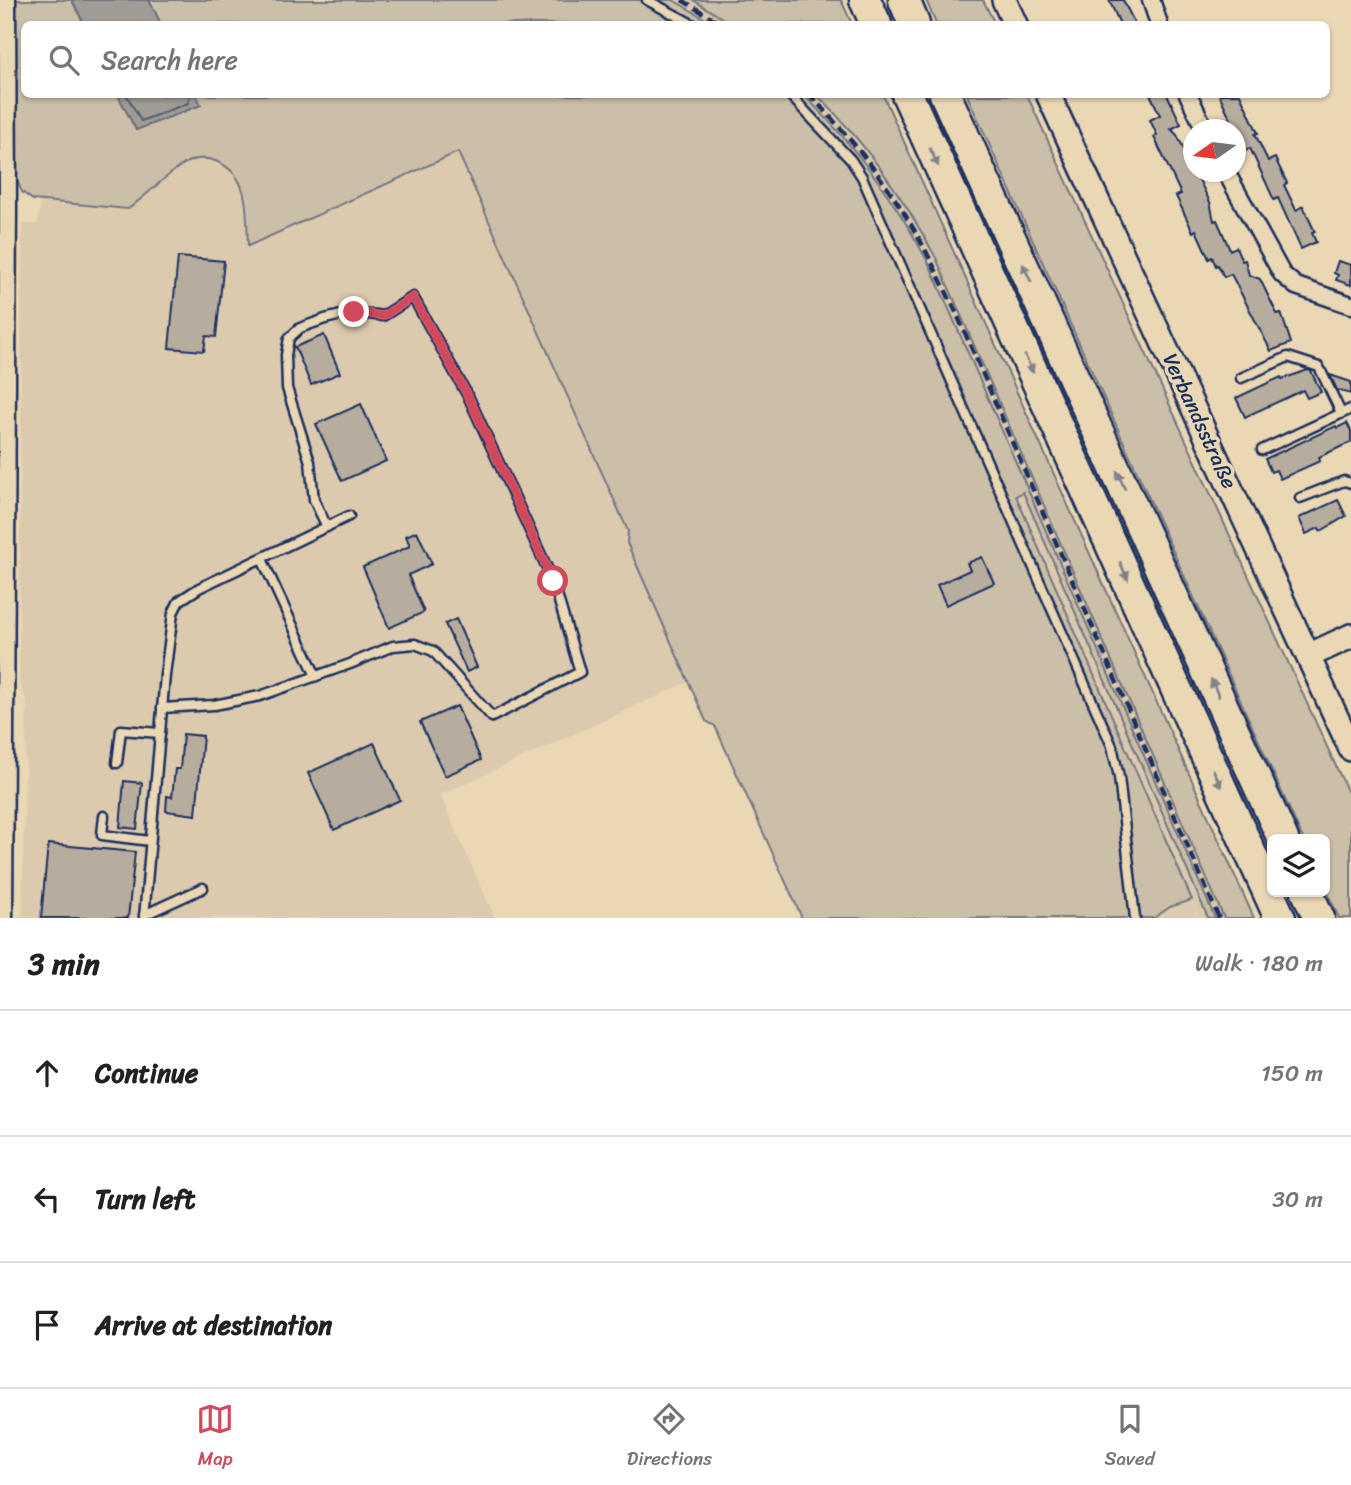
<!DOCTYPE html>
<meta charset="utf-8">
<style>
body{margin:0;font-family:Sriracha,sans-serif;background:#f2f2f2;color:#202124}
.controls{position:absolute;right:21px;bottom:21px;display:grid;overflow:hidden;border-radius:10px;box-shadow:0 2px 5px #0004}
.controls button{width:63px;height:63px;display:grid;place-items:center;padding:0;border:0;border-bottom:2px solid #e0e0e0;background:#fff;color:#202124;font:35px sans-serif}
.compass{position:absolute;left:1183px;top:119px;width:63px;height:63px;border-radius:50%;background:#fff;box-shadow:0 2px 5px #0004;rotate:256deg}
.stop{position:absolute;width:21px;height:21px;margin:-16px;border:5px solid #d1495b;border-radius:50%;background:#fff}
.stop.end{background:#d1495b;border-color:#fff;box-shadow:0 2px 7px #0008}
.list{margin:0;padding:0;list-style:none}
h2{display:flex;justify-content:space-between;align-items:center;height:91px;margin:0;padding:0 28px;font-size:30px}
h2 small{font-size:23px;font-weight:400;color:#757577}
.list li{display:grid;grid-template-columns:46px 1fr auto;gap:21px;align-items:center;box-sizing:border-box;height:126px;padding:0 28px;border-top:2px solid #e0e0e0}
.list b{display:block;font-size:26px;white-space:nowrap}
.list em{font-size:23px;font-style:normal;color:#757577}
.icon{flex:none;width:38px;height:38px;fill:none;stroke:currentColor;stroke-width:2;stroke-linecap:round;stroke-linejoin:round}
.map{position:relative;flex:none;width:1351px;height:918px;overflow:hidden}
.search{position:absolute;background:#fff;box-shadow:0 2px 5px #0004;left:21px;right:21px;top:21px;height:77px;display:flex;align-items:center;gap:18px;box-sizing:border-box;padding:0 24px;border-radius:10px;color:#757577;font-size:26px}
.sheet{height:469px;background:#fff}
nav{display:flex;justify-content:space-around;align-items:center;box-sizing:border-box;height:98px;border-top:2px solid #e0e0e0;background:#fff;font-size:19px;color:#757577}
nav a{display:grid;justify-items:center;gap:4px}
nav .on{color:#d1495b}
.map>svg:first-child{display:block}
.built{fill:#dbcaae}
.green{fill:#ccbfa8;stroke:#747783;stroke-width:2}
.water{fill:#a09c95;stroke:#6b707f;stroke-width:2}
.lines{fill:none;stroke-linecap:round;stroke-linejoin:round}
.shore{stroke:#505b74;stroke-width:2}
.building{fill:#b7ad9f;stroke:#1b2f5e;stroke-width:2}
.lane-casing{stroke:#1b2f5e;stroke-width:13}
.street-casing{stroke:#1b2f5e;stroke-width:21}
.secondary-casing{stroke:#1b2f5e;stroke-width:28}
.highway-casing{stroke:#1b2f5e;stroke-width:35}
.lane{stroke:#ead7b4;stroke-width:8}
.street{stroke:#ead7b4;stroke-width:16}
.secondary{stroke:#ead7b4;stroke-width:23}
.highway{stroke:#ead7b4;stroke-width:30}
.rail{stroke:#1b2f5e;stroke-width:4.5;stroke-dasharray:10 5;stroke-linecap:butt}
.oneway{fill:#828389}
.route{stroke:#d1495b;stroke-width:9}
.labels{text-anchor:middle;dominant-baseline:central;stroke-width:7;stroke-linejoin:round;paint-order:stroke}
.street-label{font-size:21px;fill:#1b2f5e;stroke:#ead7b4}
</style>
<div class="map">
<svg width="1351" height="918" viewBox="0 0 1351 918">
<rect width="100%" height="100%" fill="#ead7b4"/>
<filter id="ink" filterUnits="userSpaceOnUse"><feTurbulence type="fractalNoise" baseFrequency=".0143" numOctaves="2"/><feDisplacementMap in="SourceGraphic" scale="14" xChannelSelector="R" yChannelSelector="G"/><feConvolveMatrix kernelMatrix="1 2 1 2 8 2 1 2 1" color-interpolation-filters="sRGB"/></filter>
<g filter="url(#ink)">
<g class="built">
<path d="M673,0H693L732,24H714Z"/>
<path d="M804,95H817L875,160L898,193L936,258L1224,918H1215L931,268L894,202L870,168L841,132Z"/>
<path d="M458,151L628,531L627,543L688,682L440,795L495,918H22L27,702L19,683L22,224H38L40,201L128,209L183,164L194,159L211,158L232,169L243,186L248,246Z"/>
<path d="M1023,492L1208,918H1199L1015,496Z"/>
<path d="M1190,899L1198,918H1154L1170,907Z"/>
</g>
<g class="green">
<path d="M16,0H72L84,24H24V94L118,95L136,130L201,105L196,95H804C857,148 897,202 931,268L1215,918H1208L1023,492L1016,496L1192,900L1170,907L1154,918H802L715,726L706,721L627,543L628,531L458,152L248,246C246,215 251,178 220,163C208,157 196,157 184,164C164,176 148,195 128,209L33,200L22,192L16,178Z"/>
<path d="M149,0H673L714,24H161Z"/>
<path d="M693,0H841L852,24H732Z"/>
<path d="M926,0H983L995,24H936Z"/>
<path d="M817,95H883L1254,918H1224L936,258C904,198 866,143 817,95Z"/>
<path d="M967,95H1027L1351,799V918H1339L1325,887V839H1303Z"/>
</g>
<g class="water">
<path d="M72,0H149L161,24H84Z"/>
<path d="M118,95H196L201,105L136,130Z"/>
</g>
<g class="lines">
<path class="shore" d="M126,94L141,121L188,103L190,94"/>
</g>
<g class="building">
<path d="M1109,0H1123L1135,24H1120Z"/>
<path d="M1150,94H1167L1181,124L1171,129L1177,135L1210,202L1214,221L1217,220L1230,250L1236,247L1242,261L1245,260L1249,275L1260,279L1277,314L1281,313L1291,343L1271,351L1231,274L1224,277L1218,265L1216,266L1212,257L1209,259L1196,230L1193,232L1176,196L1181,194L1154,137L1157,135L1150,120L1160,115Z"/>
<path d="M1219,94H1240L1258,133L1255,134L1268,161L1275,158L1287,183L1284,185L1296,210L1303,206L1315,232L1312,233L1316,242L1301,249L1278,198L1274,200L1250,148L1245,150Z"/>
<path d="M178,257L224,261L216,337L206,336L204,351L169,348Z"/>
<path d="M1338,261L1351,265V285L1336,280L1338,275L1334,273Z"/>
<path d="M324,335L340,373L311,385L295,347Z"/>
<path d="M1308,370L1311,371L1321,392L1307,398L1303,390L1245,417L1236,398L1281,377L1282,379Z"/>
<path d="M1330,375L1351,382V394L1337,390Z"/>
<path d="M361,404L386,461L342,481L316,424Z"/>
<path d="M1347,423L1351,431V442L1319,457L1320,461L1280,479L1276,470L1271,472L1265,459L1336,426L1337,428Z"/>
<path d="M1338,500L1346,516L1321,531L1319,528L1306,534L1299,518Z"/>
<path d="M417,531L432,564L408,575L424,612L389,628L363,567L410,546L406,536Z"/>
<path d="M982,557L994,583L946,605L937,585L970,570L967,563Z"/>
<path d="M456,619L477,667L467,672L445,624Z"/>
<path d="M457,706L481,760L445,776L420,722Z"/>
<path d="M183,734L203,736L196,815L166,811L167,796L172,797L175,769H180Z"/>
<path d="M374,743L400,800L334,830L308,773Z"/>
<path d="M124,781L142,783L137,829L120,827Z"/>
<path d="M48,844L135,852L128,918H41Z"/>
</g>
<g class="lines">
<g class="lane-casing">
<g id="lane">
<path d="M647,0L692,24"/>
<path d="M789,94L851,160L862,177L1112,746L1119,777L1135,918"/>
<path d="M1241,378L1288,357L1319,367L1341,413"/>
<path d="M1262,450L1351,409"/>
<path d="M1300,498L1344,481L1351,483"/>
<path d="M262,559L316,676"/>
<path d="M162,708L214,705L260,696L350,664L393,646L415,644L433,651L492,717L580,672L553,581L469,398L413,297L383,316L354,312L325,319L300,328L289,338L286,355L287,388L310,462L314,500L327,527"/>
<path d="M117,763L121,730L160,733"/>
<path d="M104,816L102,835L150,841"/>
<path d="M144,915L203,888"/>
<path d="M144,918L165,675L173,613L179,601L199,588L349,516"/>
</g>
</g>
<g class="street-casing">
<g id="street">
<path d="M1151,0L1159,24"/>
<path d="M1188,94L1205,130"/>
<path d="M1226,172L1282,274L1296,286L1351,305"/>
<path d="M4,918L8,205L7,0"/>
</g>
</g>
<g class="secondary-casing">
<g id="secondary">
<path d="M1004,0L1015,24"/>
<path d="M1048,94L1351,749"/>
<path d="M1308,656L1351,636"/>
</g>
</g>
<g class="highway-casing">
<g id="highway">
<path d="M865,0L876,24"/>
<path d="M904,0L914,24"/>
<path d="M907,94L1280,918"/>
<path d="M945,94L1283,839"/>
<path d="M1307,892L1319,918"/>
</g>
</g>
<use href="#lane" class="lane"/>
<use href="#street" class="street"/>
<use href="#secondary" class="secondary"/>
<use href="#highway" class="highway"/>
<g class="rail">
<path d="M682,0L722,24"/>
<path d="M809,94C847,134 882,175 910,223C927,251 941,281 955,310L1219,918"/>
</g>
</g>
<defs><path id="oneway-solid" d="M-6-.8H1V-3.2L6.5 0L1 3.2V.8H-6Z" transform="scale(1.75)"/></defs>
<g class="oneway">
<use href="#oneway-solid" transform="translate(934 157) rotate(65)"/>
<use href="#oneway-solid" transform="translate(1027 273) rotate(-115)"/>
<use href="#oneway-solid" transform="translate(1029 364) rotate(65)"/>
<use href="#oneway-solid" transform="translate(1121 480) rotate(-114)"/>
<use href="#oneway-solid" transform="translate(1124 571) rotate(66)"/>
<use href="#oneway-solid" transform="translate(1215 688) rotate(-114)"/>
<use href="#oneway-solid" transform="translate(1217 778) rotate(66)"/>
</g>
</g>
<g class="lines" filter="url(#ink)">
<path class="route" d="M354,312L383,316L413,297L469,398L553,581"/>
</g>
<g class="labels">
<g class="street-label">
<text transform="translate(1200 421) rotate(65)">Verbandsstraße</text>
</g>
</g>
</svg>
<div class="controls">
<button><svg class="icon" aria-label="layers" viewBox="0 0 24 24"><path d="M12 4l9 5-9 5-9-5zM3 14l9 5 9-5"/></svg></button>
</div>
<svg class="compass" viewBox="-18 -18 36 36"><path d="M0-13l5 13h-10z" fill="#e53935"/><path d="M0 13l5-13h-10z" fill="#757577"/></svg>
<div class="stop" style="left:553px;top:581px"></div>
<div class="stop end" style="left:354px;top:312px"></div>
<div class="search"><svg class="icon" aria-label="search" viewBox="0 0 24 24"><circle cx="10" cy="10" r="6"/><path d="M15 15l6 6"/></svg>Search here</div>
</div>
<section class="sheet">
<h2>3 min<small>Walk · 180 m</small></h2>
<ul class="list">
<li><svg class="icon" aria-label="ahead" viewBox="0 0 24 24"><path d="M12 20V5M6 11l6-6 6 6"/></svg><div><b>Continue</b></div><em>150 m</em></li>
<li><svg class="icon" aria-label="left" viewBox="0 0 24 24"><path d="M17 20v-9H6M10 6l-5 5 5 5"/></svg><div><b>Turn left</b></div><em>30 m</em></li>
<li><svg class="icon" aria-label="arrive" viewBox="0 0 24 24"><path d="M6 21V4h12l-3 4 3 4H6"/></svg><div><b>Arrive at destination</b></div></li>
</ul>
</section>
<nav>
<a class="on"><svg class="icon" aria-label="map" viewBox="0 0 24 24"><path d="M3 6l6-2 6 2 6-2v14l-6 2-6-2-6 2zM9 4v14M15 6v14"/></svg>Map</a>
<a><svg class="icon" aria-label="directions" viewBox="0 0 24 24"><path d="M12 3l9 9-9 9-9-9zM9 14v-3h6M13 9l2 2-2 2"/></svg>Directions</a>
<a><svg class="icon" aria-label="saved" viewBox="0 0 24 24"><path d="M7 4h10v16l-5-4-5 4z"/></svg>Saved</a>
</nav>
